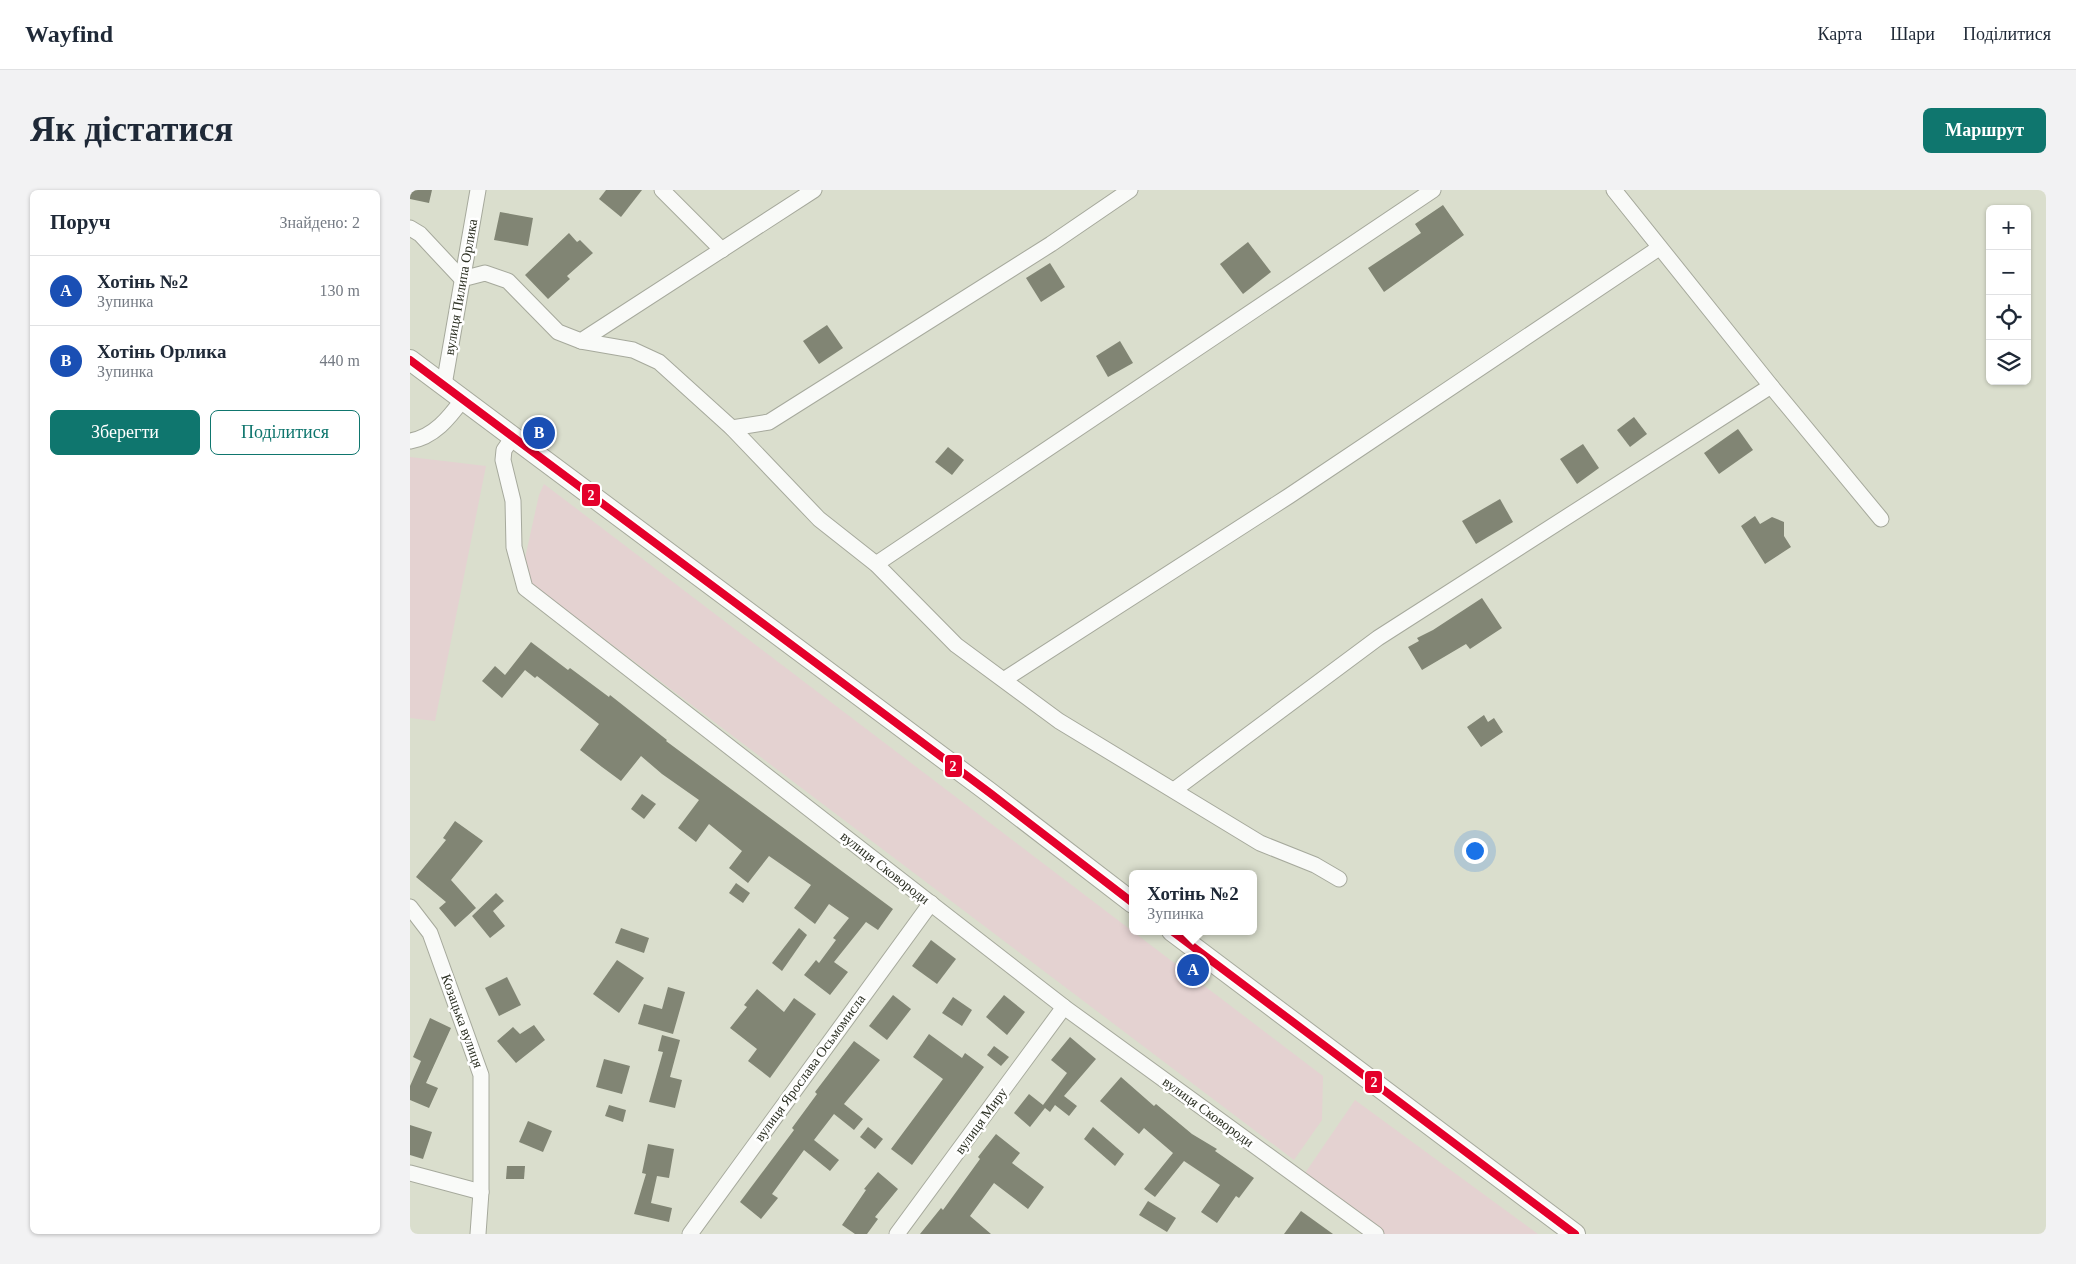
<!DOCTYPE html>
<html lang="uk">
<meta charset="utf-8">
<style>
body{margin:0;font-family:"Times New Roman",serif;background:#f2f2f3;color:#1f2937}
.controls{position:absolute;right:15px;top:15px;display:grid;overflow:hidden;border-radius:8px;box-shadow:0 1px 4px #0004}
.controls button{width:45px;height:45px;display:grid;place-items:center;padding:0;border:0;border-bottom:1px solid #e0e1e3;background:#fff;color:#1f2937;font:25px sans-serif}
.you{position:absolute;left:1064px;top:660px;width:18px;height:18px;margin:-12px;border:4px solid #fff;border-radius:50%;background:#1a73e8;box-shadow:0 0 0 8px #1a73e833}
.badge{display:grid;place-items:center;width:32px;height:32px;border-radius:50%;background:#0f766e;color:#fff;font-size:16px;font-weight:700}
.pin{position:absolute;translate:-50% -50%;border:2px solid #fff;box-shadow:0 1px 5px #0006}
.popup{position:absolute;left:719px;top:680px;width:128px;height:65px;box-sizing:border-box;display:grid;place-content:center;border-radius:8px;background:#fff;filter:drop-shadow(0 1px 4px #0005);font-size:16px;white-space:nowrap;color:#747a83}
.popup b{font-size:19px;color:#1f2937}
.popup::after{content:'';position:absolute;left:50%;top:100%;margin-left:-10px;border:10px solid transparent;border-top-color:#fff}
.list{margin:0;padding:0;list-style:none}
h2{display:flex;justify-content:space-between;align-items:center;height:65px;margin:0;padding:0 20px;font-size:21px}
h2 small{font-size:16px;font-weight:400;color:#747a83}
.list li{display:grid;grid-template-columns:32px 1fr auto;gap:15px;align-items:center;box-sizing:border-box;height:70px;padding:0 20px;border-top:1px solid #e0e1e3}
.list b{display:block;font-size:19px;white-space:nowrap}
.list p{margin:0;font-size:16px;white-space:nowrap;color:#747a83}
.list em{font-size:16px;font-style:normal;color:#747a83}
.actions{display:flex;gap:10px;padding:15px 20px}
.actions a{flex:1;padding:11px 0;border:1px solid #0f766e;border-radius:8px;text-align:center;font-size:18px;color:#0f766e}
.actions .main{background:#0f766e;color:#fff}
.icon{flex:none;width:28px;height:28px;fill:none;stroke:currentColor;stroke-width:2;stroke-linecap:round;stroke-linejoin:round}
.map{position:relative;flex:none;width:1636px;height:1044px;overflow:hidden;border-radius:8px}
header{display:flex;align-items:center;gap:30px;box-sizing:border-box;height:70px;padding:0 25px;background:#fff;border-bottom:1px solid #e0e1e3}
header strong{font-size:24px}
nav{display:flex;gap:28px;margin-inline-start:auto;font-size:18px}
.intro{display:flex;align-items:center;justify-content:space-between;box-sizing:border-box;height:120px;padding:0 30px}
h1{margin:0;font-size:35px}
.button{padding:12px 22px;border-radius:8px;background:#0f766e;color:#fff;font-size:18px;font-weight:700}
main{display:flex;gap:30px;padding:0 30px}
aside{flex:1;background:#fff;border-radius:8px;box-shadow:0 1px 4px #0004}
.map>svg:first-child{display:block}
.green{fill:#e4d2d1}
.building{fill:#818574}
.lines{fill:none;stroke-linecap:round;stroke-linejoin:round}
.minor-casing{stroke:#a6a99c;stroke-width:17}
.major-casing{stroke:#a6a99c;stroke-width:22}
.minor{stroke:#f9faf8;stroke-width:15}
.major{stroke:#f9faf8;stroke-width:20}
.bus-1-casing{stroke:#fff;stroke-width:11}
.bus-1{stroke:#e4002b;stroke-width:8}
.labels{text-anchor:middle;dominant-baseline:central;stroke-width:5;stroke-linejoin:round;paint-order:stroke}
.street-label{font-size:14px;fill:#2c3023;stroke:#fff}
.line-badge{stroke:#fff;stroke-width:2}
.badge-label{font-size:14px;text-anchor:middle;font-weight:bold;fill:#fff}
</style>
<header>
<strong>Wayfind</strong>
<nav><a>Карта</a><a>Шари</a><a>Поділитися</a></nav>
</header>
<div class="intro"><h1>Як дістатися</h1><a class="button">Маршрут</a></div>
<main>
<aside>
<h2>Поруч<small>Знайдено: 2</small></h2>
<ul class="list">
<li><span class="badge" style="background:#1a4fb4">A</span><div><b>Хотінь №2</b><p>Зупинка</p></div><em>130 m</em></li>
<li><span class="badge" style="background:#1a4fb4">B</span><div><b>Хотінь Орлика</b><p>Зупинка</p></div><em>440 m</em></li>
</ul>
<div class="actions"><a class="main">Зберегти</a><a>Поділитися</a></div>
</aside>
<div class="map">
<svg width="1636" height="1044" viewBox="0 0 1636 1044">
<rect width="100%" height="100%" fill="#dadecd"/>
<g class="green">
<path d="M0,267L76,276L25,531L0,528Z"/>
<path d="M134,294L913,886L912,930L884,970L111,386L129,305Z"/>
<path d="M945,910L1128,1044H972L893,986Z"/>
</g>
<g class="building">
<path d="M0,0H22L19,13L0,9Z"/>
<path d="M196,0H232L211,27L189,9Z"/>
<path d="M1033,15L1054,45L974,102L958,78L1011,43L1005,34Z"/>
<path d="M90,22L123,28L118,56L84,50Z"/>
<path d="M159,43L167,52L170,50L183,63L157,86L160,89L138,109L115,85Z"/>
<path d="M838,52L861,82L833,104L810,74Z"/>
<path d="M640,73L655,97L631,112L616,88Z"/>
<path d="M417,135L433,158L409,174L393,151Z"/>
<path d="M710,151L723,173L698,187L686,166Z"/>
<path d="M1224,227L1237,244L1220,257L1207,240Z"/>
<path d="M1328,239L1343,260L1309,284L1294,263Z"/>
<path d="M1173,254L1189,278L1167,294L1150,269Z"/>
<path d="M538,257L554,270L542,285L525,272Z"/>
<path d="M1090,309L1103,332L1066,354L1052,331Z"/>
<path d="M1345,326L1350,334L1362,327L1374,332V346L1381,357L1355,374L1331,336Z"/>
<path d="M1072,408L1092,438L1060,459L1056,454L1012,480L998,457L1009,451L1007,448L1023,440Z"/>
<path d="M121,452L158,480L160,478L199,507L200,505L257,550L256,551L483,719L468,740L456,732L424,772L438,782L420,805L394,785L406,770L409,773L426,750L423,748L439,728L419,714L405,734L384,718L401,695L359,666L338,693L319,678L332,661L299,634L286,652L268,638L289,610L252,584L231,566L211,591L192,577L170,560L189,534L127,486L125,488L115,480L92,508L72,491L85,476L95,485Z"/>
<path d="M1074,525L1078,532L1084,528L1093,542L1071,557L1057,537Z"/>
<path d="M232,604L246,614L234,629L221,619Z"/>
<path d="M45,631L73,651L41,690L66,718L45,737L29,718L36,712L6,687L36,650L33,648Z"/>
<path d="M326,693L340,703L333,713L319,703Z"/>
<path d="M86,703L94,711L83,721L95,736L80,748L62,726Z"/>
<path d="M211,738L239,748L234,763L205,753Z"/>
<path d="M389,738L397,745L372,781L362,773Z"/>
<path d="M521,750L546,769L527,794L502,776Z"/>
<path d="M207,770L234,788L209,823L183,804Z"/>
<path d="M97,787L111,815L89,826L75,798Z"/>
<path d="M258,797L275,802L263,844L228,834L234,814L252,819Z"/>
<path d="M347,799L374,822L384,808L406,824L360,888L338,871L347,859L320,838L337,817L334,815Z"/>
<path d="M483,805L501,819L477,850L459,836Z"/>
<path d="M594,805L615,822L597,845L576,827Z"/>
<path d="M543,807L562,820L552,836L532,823Z"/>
<path d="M20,828L41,838L16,893L28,898L19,918L0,910V896L11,871L3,867Z"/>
<path d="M124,835L135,850L106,873L87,851L103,837L110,844Z"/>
<path d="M519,844L552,868L555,863L574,877L502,975L481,959L533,889L503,867Z"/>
<path d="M252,845L270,850L260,887L272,890L265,918L239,912L253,862L248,861Z"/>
<path d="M660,847L686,869L654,906L667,916L659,926L645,915L640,922L635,918L620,937L604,923L619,904L633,915L657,883L641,870Z"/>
<path d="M444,851L470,870L434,914L453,929L444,940L424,924L404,950L429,970L420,981L394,960L362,1004L368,1008L351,1029L330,1012L384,940L382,938L407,904L405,902Z"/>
<path d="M584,856L599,867L591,876L577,865Z"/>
<path d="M194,869L220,876L212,904L186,897Z"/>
<path d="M711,887L744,916L746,914L782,944L807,959L805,961L844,988L829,1008L826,1006L807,1033L791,1022L810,995L774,971L745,1007L734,999L763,963L734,938L729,944L690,911Z"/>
<path d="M199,915L216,920L213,932L195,926Z"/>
<path d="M118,931L142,941L133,962L109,952Z"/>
<path d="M0,935L22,942L13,969L0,965Z"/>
<path d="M458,937L473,949L465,959L450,947Z"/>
<path d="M683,937L714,964L705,976L674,949Z"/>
<path d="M586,944L610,963L602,973L634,997L618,1019L584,993L560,1026L581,1044H510L531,1018L533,1020L570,969L568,967Z"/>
<path d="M238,954L264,959L259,988L247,986L241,1013L262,1018L259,1032L224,1024L236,984L232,983Z"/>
<path d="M97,976H115L114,989H96Z"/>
<path d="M468,982L488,999L465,1027L468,1029L457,1044H445L432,1035L456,1000L454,999Z"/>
<path d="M738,1011L766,1028L757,1042L729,1025Z"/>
<path d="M891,1021L923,1044H874Z"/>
</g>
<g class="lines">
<g class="minor-casing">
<g id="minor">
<path d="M252,0L312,60"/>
<path d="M1204,0L1361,196L1471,329"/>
<path d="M0,38L10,44L52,89L75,83L98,91L148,142L171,151L404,0"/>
<path d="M171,151L223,160L249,172L322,238L409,329L466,374L546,455L649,531L850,653L905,675L929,689"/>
<path d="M34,195L68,0"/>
<path d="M322,238L359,232L641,54L720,0"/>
<path d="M103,247L94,260L93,270L103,311L104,357L115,398L654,817L966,1044"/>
<path d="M0,251C24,247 39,228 53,209"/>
<path d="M466,374L1023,0"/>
<path d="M595,489L879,306L1249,58"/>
<path d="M764,600L968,448L1361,196"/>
<path d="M0,717L20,743L71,885V1002L68,1044"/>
<path d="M0,983L71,1002"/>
<path d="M280,1044L521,713"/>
<path d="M487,1044L654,817"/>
</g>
</g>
<g class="major-casing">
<g id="major">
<path d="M0,170L580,603L723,713"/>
<path d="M762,741L1165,1044"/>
</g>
</g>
<use href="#minor" class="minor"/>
<use href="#major" class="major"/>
<g class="bus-1-casing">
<g id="bus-1">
<path d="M0,170L580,603L723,713"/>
<path d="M762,741L1165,1044"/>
</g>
</g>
<use href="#bus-1" class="bus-1"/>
</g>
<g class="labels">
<g class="street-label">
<text transform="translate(51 97) rotate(-80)">вулиця Пилипа Орлика</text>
<text transform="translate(475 678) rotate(38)">вулиця Сковороди</text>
<text transform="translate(52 831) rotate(70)">Козацька вулиця</text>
<text transform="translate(400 878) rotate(-54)">вулиця Ярослава Осьмомисла</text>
<text transform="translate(798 922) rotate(36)">вулиця Сковороди</text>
<text transform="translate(571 931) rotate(-54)">вулиця Миру</text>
</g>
</g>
<g class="line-badge">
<rect x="171" y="293" width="20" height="24" rx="5" fill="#e4002b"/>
<rect x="534" y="564" width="19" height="24" rx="5" fill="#e4002b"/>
<rect x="954" y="880" width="19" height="24" rx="5" fill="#e4002b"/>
</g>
<g class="badge-label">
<text x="181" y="310">2</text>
<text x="543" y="581">2</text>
<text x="964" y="897">2</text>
</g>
</svg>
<div class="controls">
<button>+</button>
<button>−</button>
<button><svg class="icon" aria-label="locate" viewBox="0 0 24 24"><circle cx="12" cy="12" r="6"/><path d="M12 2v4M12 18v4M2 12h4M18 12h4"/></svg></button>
<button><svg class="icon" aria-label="layers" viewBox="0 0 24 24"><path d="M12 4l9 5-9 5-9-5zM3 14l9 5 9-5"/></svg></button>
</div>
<div class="you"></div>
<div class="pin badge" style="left:783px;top:780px;background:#1a4fb4">A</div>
<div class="popup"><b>Хотінь №2</b>Зупинка</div>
<div class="pin badge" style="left:129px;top:243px;background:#1a4fb4">B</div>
</div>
</main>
